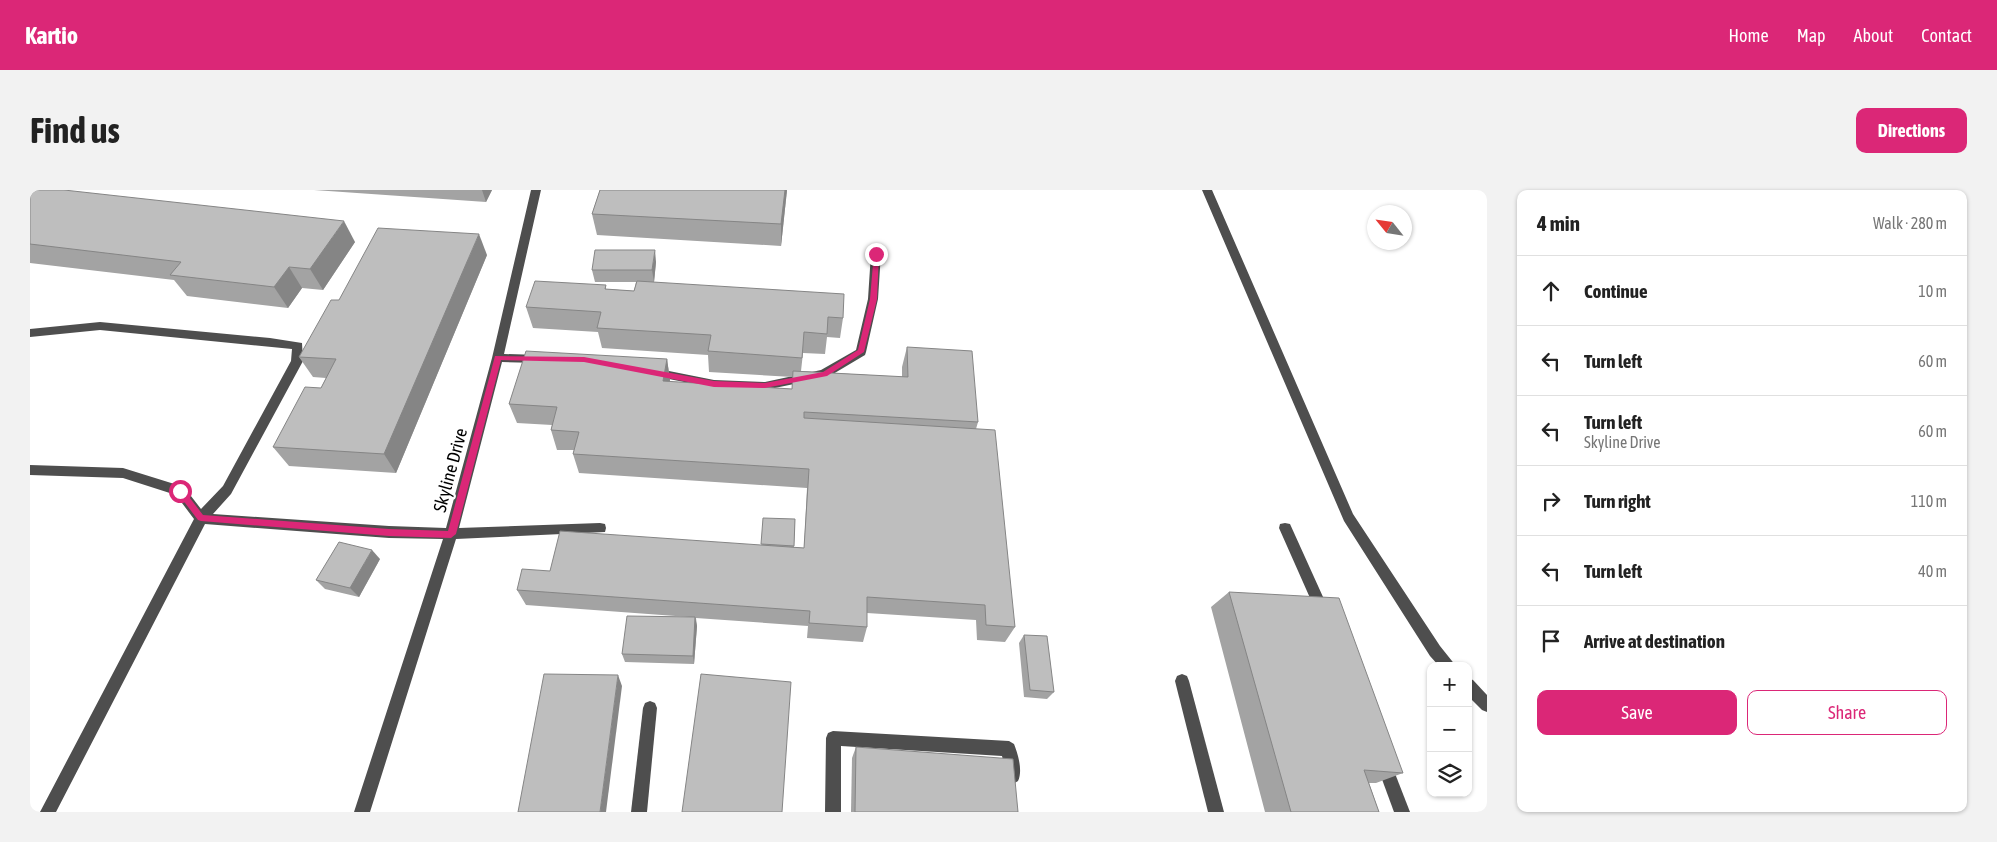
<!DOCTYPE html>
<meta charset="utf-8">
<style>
body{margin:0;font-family:"Asap Condensed",sans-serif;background:#f2f2f2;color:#222}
.controls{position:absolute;right:15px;bottom:15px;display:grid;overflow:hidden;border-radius:10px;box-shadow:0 1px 4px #0004}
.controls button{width:45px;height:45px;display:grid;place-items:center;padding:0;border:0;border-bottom:1px solid #e0e0e0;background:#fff;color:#222;font:25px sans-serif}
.compass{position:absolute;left:1337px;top:15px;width:45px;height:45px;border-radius:50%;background:#fff;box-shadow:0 1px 4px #0004;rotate:300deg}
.stop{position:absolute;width:15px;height:15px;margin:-11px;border:4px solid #db2777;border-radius:50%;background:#fff}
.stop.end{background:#db2777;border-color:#fff;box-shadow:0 1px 5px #0008}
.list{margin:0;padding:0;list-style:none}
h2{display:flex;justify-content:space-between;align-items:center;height:65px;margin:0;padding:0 20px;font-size:21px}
h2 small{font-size:16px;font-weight:400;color:#767676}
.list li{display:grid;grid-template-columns:32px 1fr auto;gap:15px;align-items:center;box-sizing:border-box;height:70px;padding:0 20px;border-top:1px solid #e0e0e0}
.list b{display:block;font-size:19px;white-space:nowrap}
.list p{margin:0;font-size:16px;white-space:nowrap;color:#767676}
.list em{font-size:16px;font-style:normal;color:#767676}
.actions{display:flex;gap:10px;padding:15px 20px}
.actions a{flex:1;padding:11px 0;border:1px solid #db2777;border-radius:10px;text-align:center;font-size:18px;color:#db2777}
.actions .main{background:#db2777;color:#fff}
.icon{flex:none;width:28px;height:28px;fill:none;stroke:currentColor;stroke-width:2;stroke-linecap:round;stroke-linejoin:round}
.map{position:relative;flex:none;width:1457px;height:622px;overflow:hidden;border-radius:10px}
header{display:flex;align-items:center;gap:30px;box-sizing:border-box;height:70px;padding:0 25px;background:#db2777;color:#fff}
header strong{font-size:24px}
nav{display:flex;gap:28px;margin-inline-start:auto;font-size:18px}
.intro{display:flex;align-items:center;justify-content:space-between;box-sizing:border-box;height:120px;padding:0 30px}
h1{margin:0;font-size:35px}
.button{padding:12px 22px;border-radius:10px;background:#db2777;color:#fff;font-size:18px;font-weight:700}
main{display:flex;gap:30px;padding:0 30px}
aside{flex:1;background:#fff;border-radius:10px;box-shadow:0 1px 4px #0004}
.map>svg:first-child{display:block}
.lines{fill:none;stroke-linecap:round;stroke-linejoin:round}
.minor{fill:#4e4e4e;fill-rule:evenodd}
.wall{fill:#a3a3a3}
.shaded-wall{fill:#858585}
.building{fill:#bebebe;stroke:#858585}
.route{fill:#db2777}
.labels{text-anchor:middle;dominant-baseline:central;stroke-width:4.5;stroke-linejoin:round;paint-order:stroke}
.street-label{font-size:18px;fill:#000;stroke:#fff}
</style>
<header>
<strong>Kartio</strong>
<nav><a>Home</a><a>Map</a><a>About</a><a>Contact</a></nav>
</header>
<div class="intro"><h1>Find us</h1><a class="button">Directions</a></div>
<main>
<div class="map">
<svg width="1457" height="622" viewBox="0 0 1457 622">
<rect width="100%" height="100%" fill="#fff"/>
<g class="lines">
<g class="minor">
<path d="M501,0H511L474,164L510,165L516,169L510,173L472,172L429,338L570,333L575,334L576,338L575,342L426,349L340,622H324L413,349L359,348L175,334L26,622H10L164,329L146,305L93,288L0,285V275L93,278L154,297L171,319L193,296L261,171L262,159L70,140L0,147V139L70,132L240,148L272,153L273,171L201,304L183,324L359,336L416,338L462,168Z"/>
<path d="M1172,0H1182L1323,324L1410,456L1426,476H1409L1400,466L1314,331Z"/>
<path d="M846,60L851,63L848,109L836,162L835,165L798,187L735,200L684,198L624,186L618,182L624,178L684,190L735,192L791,180L826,160L838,109L841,63Z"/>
<path d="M1255,333L1260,334L1298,418L1300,422L1298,426L1293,428L1288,426L1249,338L1250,334Z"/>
<path d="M1152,484L1157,486L1159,491L1194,622H1178L1145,491L1147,486Z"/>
<path d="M1438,488L1443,490L1457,505V522L1452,520L1438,506Z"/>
<path d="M620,511L625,513L627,518L617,622H601L613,518L615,513Z"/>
<path d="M803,541L979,551L984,554C988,564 993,581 988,591L983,594L978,591L972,566L811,556V622H795L796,548L798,543Z"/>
<path d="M1354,565L1359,568L1380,622H1364L1346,573L1349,568Z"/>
</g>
</g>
<g class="wall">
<path d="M0,0L325,52L293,100L272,98L258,118L157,106L144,90L0,73Z"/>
<path d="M284,0H462L456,12Z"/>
<path d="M570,0H757L751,56L567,45L562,24Z"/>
<path d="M457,65L366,283L259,276L243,257L291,198L296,188L283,187L269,167L309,110Z"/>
<path d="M626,72L624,92L813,128L810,148L797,147L795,164L773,163L771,181L872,187V177L877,157L948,232L946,239L985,437L975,452L947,450L946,430L837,423V437L833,452L777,448L778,436L666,428L667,436L664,474L595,472L592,464L659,427L496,415L487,400L520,381L731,355L765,329L764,357L774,358L777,298L549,283L543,264L544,260H527L521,240L522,235L487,233L479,214L637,169L640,190L639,192L762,199L763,187L679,182L678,165L572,158L568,142L503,138L496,117L576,95V99L604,101L606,92H565L562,80Z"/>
<path d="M350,369L329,407L295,399L286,390Z"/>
<path d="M1199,402L1373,583L1346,593H1339L1349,622H1235L1181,417Z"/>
<path d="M994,445L1024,502L1017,509L994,507L989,453Z"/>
<path d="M826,557L988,622H821L822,568Z"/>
</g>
<g class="shaded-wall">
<path d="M452,0H462L456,12Z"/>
<path d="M755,0H757L751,56V34Z"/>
<path d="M314,31L325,52L293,100L280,79Z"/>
<path d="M449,44L457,65L366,283L354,264Z"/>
<path d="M625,60L626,72L624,92L622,80Z"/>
<path d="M259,77L272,98L258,118L244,97Z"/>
<path d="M637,169L640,190L636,211L633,191Z"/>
<path d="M342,360L350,369L329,407L320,398Z"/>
<path d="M665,427L667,436L664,474L663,466Z"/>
<path d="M588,485L592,496L576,622H570Z"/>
</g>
<g class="building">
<path d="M0,0H34L314,31L280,79L259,77L244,97L140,85L151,72L0,54Z"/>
<path d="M570,0H755L751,34L562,24Z"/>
<path d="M348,38L449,44L354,264L243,257L275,197L291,198L306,169L269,167L301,110H309Z"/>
<path d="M565,60H625L622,80H562Z"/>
<path d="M505,91L576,95L575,99L604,101L607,91L814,104L813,128L798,127L797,144L774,142L772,168L678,161L681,145L567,138L571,122L496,117Z"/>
<path d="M877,157L942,161L948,232L774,222V228L965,240L985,437L956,435L955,415L837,407V437L779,433L780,421L487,400L492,379L520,381L530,341L774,358L779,279L543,264L549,242L521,240L527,217L479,214L496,161L637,169L633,191L762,199L763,181L878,187Z"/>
<path d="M733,328L765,329L764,356L731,354Z"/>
<path d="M309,352L342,360L320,398L286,390Z"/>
<path d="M1199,402L1309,408L1373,583L1334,580L1349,622H1261Z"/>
<path d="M597,426L665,427L663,466L592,464Z"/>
<path d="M994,445L1017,446L1024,502L1000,500Z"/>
<path d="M514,484L588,485L570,622H488Z"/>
<path d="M671,484L761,492L752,622H652Z"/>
<path d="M826,557L983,569L988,622H825Z"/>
</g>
<path class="route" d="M844,62L849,64L847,109L834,162L797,186L735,198L684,197L554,172L471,170L426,344L421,348L359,346L171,331L168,330L146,301L150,298L153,299L173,325L359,339L418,341L465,166L554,167L684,191L735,193L793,182L828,160L840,109Z"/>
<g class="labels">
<g class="street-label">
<text transform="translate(420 280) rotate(-75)">Skyline Drive</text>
</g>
</g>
</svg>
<div class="controls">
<button>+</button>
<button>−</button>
<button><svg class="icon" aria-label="layers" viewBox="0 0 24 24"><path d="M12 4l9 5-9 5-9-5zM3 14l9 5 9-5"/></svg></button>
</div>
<svg class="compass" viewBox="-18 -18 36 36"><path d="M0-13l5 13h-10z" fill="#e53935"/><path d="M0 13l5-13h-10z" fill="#767676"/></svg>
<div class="stop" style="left:150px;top:301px"></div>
<div class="stop end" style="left:846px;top:64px"></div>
</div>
<aside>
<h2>4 min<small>Walk · 280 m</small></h2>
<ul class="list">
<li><svg class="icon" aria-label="ahead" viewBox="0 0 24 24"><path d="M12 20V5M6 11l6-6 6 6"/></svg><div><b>Continue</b></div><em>10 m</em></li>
<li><svg class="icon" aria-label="left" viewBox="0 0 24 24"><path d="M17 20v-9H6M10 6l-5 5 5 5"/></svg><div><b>Turn left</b></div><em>60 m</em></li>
<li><svg class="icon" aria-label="left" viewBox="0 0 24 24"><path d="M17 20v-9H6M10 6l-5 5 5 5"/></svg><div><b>Turn left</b><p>Skyline Drive</p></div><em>60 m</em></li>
<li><svg class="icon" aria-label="right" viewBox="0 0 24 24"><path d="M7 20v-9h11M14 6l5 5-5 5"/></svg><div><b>Turn right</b></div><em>110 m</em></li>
<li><svg class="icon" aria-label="left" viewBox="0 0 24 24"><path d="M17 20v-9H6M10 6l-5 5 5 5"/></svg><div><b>Turn left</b></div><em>40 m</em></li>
<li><svg class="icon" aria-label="arrive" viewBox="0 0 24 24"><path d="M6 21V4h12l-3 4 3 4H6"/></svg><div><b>Arrive at destination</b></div></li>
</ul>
<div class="actions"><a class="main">Save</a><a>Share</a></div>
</aside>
</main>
